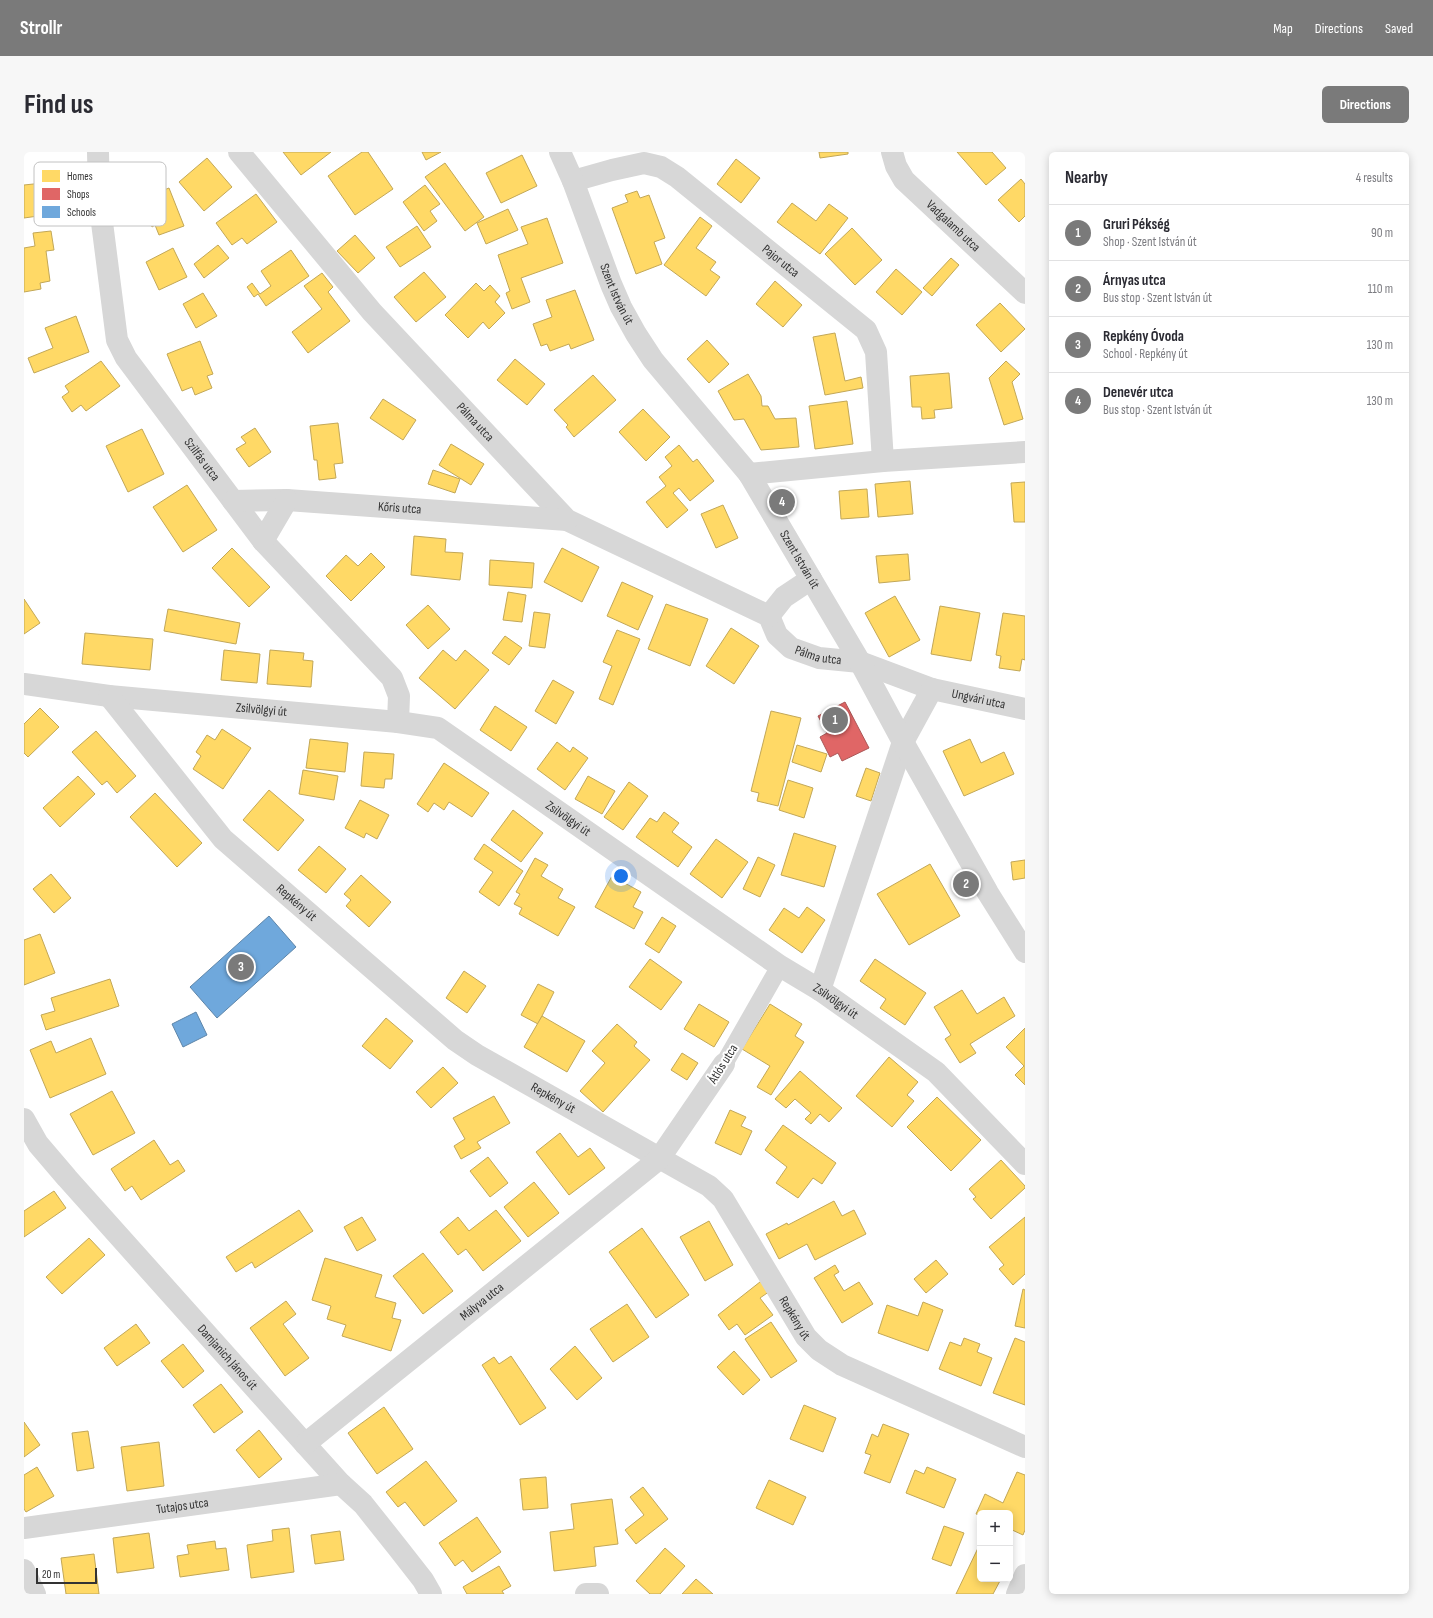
<!DOCTYPE html>
<meta charset="utf-8">
<style>
body{margin:0;font-family:"Sofia Sans Condensed",sans-serif;background:#f7f7f7;color:#2b2b33}
.controls{position:absolute;right:12px;bottom:12px;display:grid;overflow:hidden;border-radius:6px;box-shadow:0 2px 10px #0003}
.controls button{width:36px;height:36px;display:grid;place-items:center;padding:0;border:0;border-bottom:1px solid #e1e1e2;background:#fff;color:#2b2b33;font:20px sans-serif}
.scale{position:absolute;left:12px;bottom:10px;width:61px;box-sizing:border-box;padding-left:4px;border:2px solid #333;border-top:0;font-size:11px;line-height:14px;white-space:nowrap;color:#333;-webkit-text-stroke:3px #fff;paint-order:stroke}
.you{position:absolute;left:597px;top:724px;width:14px;height:14px;margin:-10px;border:3px solid #fff;border-radius:50%;background:#1a73e8;box-shadow:0 0 0 6px #1a73e833}
.badge{display:grid;place-items:center;width:26px;height:26px;border-radius:50%;background:#7a7a7a;color:#fff;font-size:13px;font-weight:700}
.pin{position:absolute;translate:-50% -50%;border:2px solid #fff;box-shadow:0 1px 4px #0006}
.list{margin:0;padding:0;list-style:none}
h2{display:flex;justify-content:space-between;align-items:center;height:52px;margin:0;padding:0 16px;font-size:17px}
h2 small{font-size:13px;font-weight:400;color:#7c7c81}
.list li{display:grid;grid-template-columns:26px 1fr auto;gap:12px;align-items:center;box-sizing:border-box;height:56px;padding:0 16px;border-top:1px solid #e1e1e2}
.list b{display:block;font-size:15px;white-space:nowrap}
.list p{margin:0;font-size:13px;white-space:nowrap;color:#7c7c81}
.list em{font-size:13px;font-style:normal;color:#7c7c81}
.map{position:relative;flex:none;width:1001px;height:1442px;overflow:hidden;border-radius:6px}
header{display:flex;align-items:center;gap:24px;box-sizing:border-box;height:56px;padding:0 20px;background:#7a7a7a;color:#fff}
header strong{font-size:19px}
nav{display:flex;gap:22px;margin-inline-start:auto;font-size:14px}
.intro{display:flex;align-items:center;justify-content:space-between;box-sizing:border-box;height:96px;padding:0 24px}
h1{margin:0;font-size:28px}
.button{padding:10px 18px;border-radius:6px;background:#7a7a7a;color:#fff;font-size:14px;font-weight:700}
main{display:flex;gap:24px;padding:0 24px}
aside{flex:1;background:#fff;border-radius:6px;box-shadow:0 2px 10px #0003}
.map>svg:first-child{display:block}
.homes{fill:#ffd966;stroke:#c2a757}
.shops{fill:#e06666;stroke:#ac5757}
.schools{fill:#6fa8dc;stroke:#5d85a9}
.lines{fill:none;stroke-linecap:round;stroke-linejoin:round}
.pedestrian{stroke:#d7d7d7;stroke-width:18}
.minor{stroke:#d7d7d7;stroke-width:22}
.tertiary{stroke:#d7d7d7;stroke-width:22}
.labels{text-anchor:middle;dominant-baseline:central;stroke-width:4;stroke-linejoin:round;paint-order:stroke}
.street-label{font-size:13px;fill:#333;stroke:#fff}
.key{fill:#fff;stroke:#c2c2c2;stroke-width:1}
.key-label{font-size:11px;fill:#333}
</style>
<header>
<strong>Strollr</strong>
<nav><a>Map</a><a>Directions</a><a>Saved</a></nav>
</header>
<div class="intro"><h1>Find us</h1><a class="button">Directions</a></div>
<main>
<div class="map">
<svg width="1001" height="1442" viewBox="0 0 1001 1442">
<rect width="100%" height="100%" fill="#fff"/>
<g class="homes">
<path d="M259,0H307L277,23Z"/>
<path d="M338,0H344L369,37L331,63L304,24Z"/>
<path d="M398,0H417L402,8Z"/>
<path d="M795,0H824V2L796,6Z"/>
<path d="M933,0H968L982,16L962,33Z"/>
<path d="M498,3L513,34L477,51L462,21Z"/>
<path d="M183,6L208,35L180,59L155,30Z"/>
<path d="M712,7L736,26L717,51L693,32Z"/>
<path d="M421,11L460,65L441,79L401,25Z"/>
<path d="M997,27L1001,32V64L995,70L974,48Z"/>
<path d="M47,28L50,59L0,66V33Z"/>
<path d="M401,33L416,52L406,59L413,69L400,79L379,50Z"/>
<path d="M145,36L160,74L135,83L131,73L128,75L117,47Z"/>
<path d="M613,39L616,46L625,43L641,86L630,90L638,112L612,122L588,56L604,50L601,43Z"/>
<path d="M232,42L253,70L223,92L218,86L208,93L192,71Z"/>
<path d="M768,51L792,69L805,52L824,66L796,102L753,70Z"/>
<path d="M484,57L494,78L462,92L453,71Z"/>
<path d="M676,65L688,74L672,96L692,110L686,118L696,125L682,144L640,113Z"/>
<path d="M523,66L539,111L497,126L506,150L488,157L482,141L486,139L474,103L504,92L497,75Z"/>
<path d="M393,74L407,95L376,115L362,95Z"/>
<path d="M828,76L858,108L831,133L801,102Z"/>
<path d="M27,79L30,98L22,99L26,129L16,131L17,137L0,140V96L11,94L9,81Z"/>
<path d="M331,83L351,106L334,121L313,99Z"/>
<path d="M194,93L205,106L180,126L170,112Z"/>
<path d="M149,96L163,125L135,138L122,110Z"/>
<path d="M267,98L285,124L242,154L234,142L230,145L223,135L228,131L236,142L247,134L237,119Z"/>
<path d="M927,106L935,113L908,144L899,136Z"/>
<path d="M872,117L898,140L878,163L852,140Z"/>
<path d="M400,120L422,145L392,170L370,145Z"/>
<path d="M298,121L309,135L304,140L326,169L284,201L268,180L298,157L280,134Z"/>
<path d="M751,129L778,153L759,175L732,152Z"/>
<path d="M452,131L460,139L466,133L476,144L471,150L481,161L465,177L459,170L444,186L421,163Z"/>
<path d="M551,138L570,188L547,197L545,192L526,199L523,192L517,194L509,172L528,165L522,148Z"/>
<path d="M179,141L193,164L172,176L159,152Z"/>
<path d="M976,151L1001,177L977,200L952,173Z"/>
<path d="M52,164L65,200L10,221L4,206L29,196L21,176Z"/>
<path d="M811,181L821,229L837,225L839,236L801,243L789,185Z"/>
<path d="M683,188L705,212L685,231L663,207Z"/>
<path d="M176,189L189,222L183,224L188,236L171,243L168,235L158,239L143,202Z"/>
<path d="M491,207L521,232L503,253L473,228Z"/>
<path d="M77,209L96,234L62,259L57,253L48,260L38,245L45,240L41,234Z"/>
<path d="M982,209L996,222L988,230L999,267L980,273L965,226Z"/>
<path d="M925,221L928,256L910,258L911,266L898,267L897,255H888L886,224Z"/>
<path d="M724,222L737,244L738,254H744L751,267L772,266L775,295L737,298L720,267L710,268L694,239Z"/>
<path d="M569,223L592,248L550,285L542,275L544,273L530,258Z"/>
<path d="M359,247L392,268L379,288L346,266Z"/>
<path d="M823,249L829,292L791,297L785,254Z"/>
<path d="M619,257L646,285L622,309L595,280Z"/>
<path d="M314,271L319,311L310,312L312,326L295,328L293,308H290L286,274Z"/>
<path d="M231,276L247,300L225,315L212,297L222,291L217,285Z"/>
<path d="M118,277L140,322L104,340L82,294Z"/>
<path d="M427,292L460,312L447,333L415,313Z"/>
<path d="M655,293L669,310L673,307L690,329L666,349L655,336L649,341L664,358L643,376L622,350L642,334L635,325L648,314L641,305Z"/>
<path d="M409,318L436,327L431,341L404,332Z"/>
<path d="M886,329L889,362L854,365L851,332Z"/>
<path d="M1001,330V370H990L987,331Z"/>
<path d="M163,333L193,378L159,400L129,355Z"/>
<path d="M843,337L845,365L817,367L815,339Z"/>
<path d="M699,353L714,386L692,396L677,362Z"/>
<path d="M390,384L422,387L421,400L439,401L436,428L387,423Z"/>
<path d="M208,396L246,435L225,455L188,416Z"/>
<path d="M538,396L575,415L558,450L520,430Z"/>
<path d="M347,401L361,415L327,449L302,424L322,403L334,414Z"/>
<path d="M884,402L886,428L855,431L852,404Z"/>
<path d="M466,408L510,411L508,436L465,433Z"/>
<path d="M598,430L629,444L614,478L583,464Z"/>
<path d="M484,440L502,443L498,470L479,468Z"/>
<path d="M871,444L896,488L865,505L841,461Z"/>
<path d="M0,447L16,471L0,482Z"/>
<path d="M642,452L684,467L666,514L624,497Z"/>
<path d="M404,453L426,477L404,497L382,473Z"/>
<path d="M916,454L956,461L947,509L907,502Z"/>
<path d="M144,457L216,471L212,492L140,479Z"/>
<path d="M510,460L526,462L521,496L505,494Z"/>
<path d="M979,461L1001,464V508L998,507L996,519L975,516L977,504L972,503Z"/>
<path d="M707,476L735,494L710,532L682,514Z"/>
<path d="M593,478L616,487L589,553L575,547L588,514L579,510Z"/>
<path d="M61,481L129,487L126,518L58,512Z"/>
<path d="M481,484L498,496L485,513L468,501Z"/>
<path d="M200,498L236,502L233,531L197,528Z"/>
<path d="M246,498L280,501L279,508L289,509L287,535L243,532Z"/>
<path d="M419,498L432,509L441,498L465,518L431,557L395,526Z"/>
<path d="M529,528L550,540L532,572L511,559Z"/>
<path d="M471,554L503,575L487,599L456,578Z"/>
<path d="M16,556L35,575L4,605L0,601V572Z"/>
<path d="M747,559L777,566L754,654L733,649L735,641L727,639Z"/>
<path d="M198,577L227,596L199,637L169,617L177,604L172,600L183,583L191,588Z"/>
<path d="M72,579L112,624L93,641L83,629L78,633L48,600Z"/>
<path d="M286,587L324,591L321,620L282,616Z"/>
<path d="M946,587L957,611L980,600L990,622L940,644L919,599Z"/>
<path d="M533,590L546,600L549,595L564,606L541,638L513,617Z"/>
<path d="M773,593L803,602L797,620L768,610Z"/>
<path d="M340,600L370,602L368,627H361L360,636L337,634Z"/>
<path d="M420,611L465,641L448,665L425,650L420,658L410,651L404,660L393,652Z"/>
<path d="M842,616L856,621L847,649L832,644Z"/>
<path d="M279,618L314,624L310,648L275,642Z"/>
<path d="M54,624L71,642L36,675L19,656Z"/>
<path d="M564,624L591,639L578,662L551,647Z"/>
<path d="M764,628L789,636L780,666L755,658Z"/>
<path d="M605,630L624,644L599,678L580,665Z"/>
<path d="M245,638L280,668L254,699L219,668Z"/>
<path d="M131,641L178,691L153,715L106,665Z"/>
<path d="M336,648L365,663L353,687L342,681L340,686L321,676Z"/>
<path d="M489,658L519,681L497,710L467,688Z"/>
<path d="M640,660L655,671L648,680L668,695L654,715L612,685L626,666L633,670Z"/>
<path d="M770,681L812,694L800,735L757,723Z"/>
<path d="M692,687L724,710L698,746L666,722Z"/>
<path d="M460,692L499,719L475,754L455,740L469,720L450,707Z"/>
<path d="M295,694L322,717L302,741L274,718Z"/>
<path d="M734,705L751,713L736,745L719,737Z"/>
<path d="M511,706L524,713L517,724L539,737L534,746L551,755L534,784L495,762L498,756L490,752L496,742L492,740Z"/>
<path d="M1001,708V726L989,728L987,710Z"/>
<path d="M906,712L936,764L885,793L853,742Z"/>
<path d="M27,722L47,746L30,761L9,737Z"/>
<path d="M337,723L367,750L345,775L322,754L327,748L320,742Z"/>
<path d="M588,724L617,740L609,755L619,760L610,777L571,755Z"/>
<path d="M783,755L801,768L778,801L745,778L760,756L775,766Z"/>
<path d="M638,765L652,774L635,801L621,792Z"/>
<path d="M16,782L31,821L0,833V788Z"/>
<path d="M626,807L658,830L637,858L605,835Z"/>
<path d="M851,807L902,841L881,873L856,856L862,847L836,829Z"/>
<path d="M440,819L462,834L443,861L422,846Z"/>
<path d="M86,827L95,854L22,878L17,863L31,859L27,846Z"/>
<path d="M514,832L530,840L514,872L497,863Z"/>
<path d="M938,838L953,862L980,845L991,864L946,892L952,901L936,911L921,887L927,883L910,855Z"/>
<path d="M675,852L705,870L690,895L660,877Z"/>
<path d="M746,852L778,872L771,884L780,890L747,943L733,935L746,914L718,897Z"/>
<path d="M518,864L561,889L543,920L500,895Z"/>
<path d="M362,866L389,889L366,917L338,894Z"/>
<path d="M593,872L613,890L610,894L626,908L579,960L556,939L581,911L568,899Z"/>
<path d="M1001,876V933L991,923L1000,914L982,895Z"/>
<path d="M67,886L82,922L26,946L6,898L27,889L32,901Z"/>
<path d="M658,901L674,911L663,928L647,918Z"/>
<path d="M865,905L894,930L883,943L890,949L868,975L832,944Z"/>
<path d="M419,915L434,931L407,956L392,940Z"/>
<path d="M776,919L818,956L805,970L796,962L787,972L781,967L787,961L771,947L762,956L751,947Z"/>
<path d="M88,939L111,981L69,1003L46,962Z"/>
<path d="M470,944L486,971L453,990L457,996L437,1007L430,994L441,987L429,966Z"/>
<path d="M913,945L957,988L927,1019L883,975Z"/>
<path d="M706,958L722,965L717,974L728,979L717,1003L691,991Z"/>
<path d="M759,973L812,1011L798,1032L789,1026L774,1046L752,1031L763,1015L741,998Z"/>
<path d="M536,981L554,1005L566,996L581,1016L545,1043L512,1000Z"/>
<path d="M130,988L146,1013L154,1008L161,1019L117,1048L108,1034L101,1039L87,1017Z"/>
<path d="M464,1005L484,1031L466,1045L446,1019Z"/>
<path d="M977,1008L1001,1034V1036L967,1067L949,1047L952,1045L945,1037Z"/>
<path d="M510,1030L535,1061L504,1085L480,1055Z"/>
<path d="M30,1039L42,1056L0,1085V1059Z"/>
<path d="M810,1049L818,1064L830,1058L842,1082L791,1108L783,1092L755,1107L742,1082L763,1071L764,1073Z"/>
<path d="M275,1058L289,1079L231,1116L228,1110L212,1120L202,1105Z"/>
<path d="M472,1058L497,1089L459,1119L442,1097L434,1103L416,1080L434,1065L445,1079Z"/>
<path d="M338,1065L352,1088L333,1099L320,1075Z"/>
<path d="M1001,1065V1122L989,1133L975,1117L980,1113L965,1095Z"/>
<path d="M685,1069L709,1113L681,1129L656,1085Z"/>
<path d="M618,1076L665,1143L632,1166L585,1100Z"/>
<path d="M65,1086L81,1103L38,1142L22,1125Z"/>
<path d="M399,1101L429,1139L399,1162L369,1124Z"/>
<path d="M301,1106L358,1123L351,1145L372,1151L368,1166L377,1168L367,1199L318,1184L322,1173L303,1167L307,1154L288,1148Z"/>
<path d="M912,1108L924,1122L902,1141L890,1127Z"/>
<path d="M811,1113L815,1120L810,1123L820,1139L835,1130L849,1152L818,1171L790,1126Z"/>
<path d="M741,1126L749,1137L736,1146L749,1163L721,1183L713,1172L705,1178L694,1163Z"/>
<path d="M999,1137L1001,1138V1176L991,1174Z"/>
<path d="M262,1149L272,1162L259,1172L285,1206L261,1224L226,1176Z"/>
<path d="M899,1150L919,1158L904,1199L854,1181L863,1153L894,1164Z"/>
<path d="M603,1152L625,1185L589,1210L566,1177Z"/>
<path d="M747,1170L773,1209L747,1226L721,1187Z"/>
<path d="M112,1172L126,1191L93,1214L80,1196Z"/>
<path d="M940,1186L956,1192L953,1200L968,1206L957,1234L915,1217L926,1190L937,1194Z"/>
<path d="M991,1186L1001,1190V1253L969,1241Z"/>
<path d="M159,1192L180,1219L159,1236L137,1209Z"/>
<path d="M551,1194L578,1226L553,1248L526,1217Z"/>
<path d="M710,1199L736,1228L719,1243L693,1215Z"/>
<path d="M487,1204L522,1256L496,1273L458,1213L470,1205L475,1212Z"/>
<path d="M197,1232L219,1260L190,1281L169,1253Z"/>
<path d="M780,1253L812,1266L799,1300L766,1287Z"/>
<path d="M360,1255L389,1297L353,1322L324,1281Z"/>
<path d="M0,1270L16,1293L0,1305Z"/>
<path d="M859,1272L885,1282L866,1331L840,1321L847,1303L841,1301L848,1282L854,1285Z"/>
<path d="M235,1278L258,1307L235,1326L212,1298Z"/>
<path d="M64,1279L70,1316L53,1319L48,1281Z"/>
<path d="M135,1290L140,1334L103,1339L97,1295Z"/>
<path d="M402,1309L433,1349L400,1374L381,1350L374,1355L362,1340Z"/>
<path d="M13,1315L30,1344L2,1360L0,1357V1323Z"/>
<path d="M903,1315L932,1327L920,1356L882,1341L891,1318L900,1322Z"/>
<path d="M993,1320L1001,1323V1378L999,1383L986,1377V1361H956V1363L952,1362L961,1342L979,1351Z"/>
<path d="M522,1325L524,1356L499,1358L496,1327Z"/>
<path d="M745,1328L782,1345L769,1373L732,1356Z"/>
<path d="M619,1335L644,1367L612,1392L601,1378L620,1363L606,1345Z"/>
<path d="M588,1347L594,1392L570,1395L572,1414L530,1419L526,1380L550,1377L547,1352Z"/>
<path d="M453,1365L477,1400L448,1420L439,1408L431,1414L415,1391Z"/>
<path d="M920,1374L940,1381L927,1414L908,1407Z"/>
<path d="M265,1376L270,1420L227,1426L223,1393L249,1389L248,1378Z"/>
<path d="M316,1379L320,1408L291,1412L287,1383Z"/>
<path d="M125,1381L130,1416L93,1421L89,1386Z"/>
<path d="M191,1389L192,1397L202,1396L205,1418L156,1425L153,1404L165,1402L163,1393Z"/>
<path d="M641,1396L661,1414L636,1442H626L612,1429Z"/>
<path d="M954,1396L956,1397V1427H977L969,1442H932Z"/>
<path d="M70,1402L75,1442H42L37,1406Z"/>
<path d="M475,1414L487,1434L478,1439L480,1442H443L439,1435Z"/>
<path d="M672,1427L689,1442H658Z"/>
</g>
<path class="shops" d="M821,550L845,596L818,609L814,601L806,605L796,585L803,581L794,564Z"/>
<g class="schools">
<path d="M245,764L272,795L193,866L166,835Z"/>
<path d="M172,860L183,883L159,895L148,872Z"/>
</g>
<g class="lines">
<path class="pedestrian" d="M700,912L756,814"/>
<g class="minor">
<path id="s1" d="M74,0L75,47L93,188L102,206L239,389L368,526L375,544L374,570"/>
<path id="s2" d="M215,0L348,160L543,368L745,464L753,483L767,496L795,506L836,510L908,537L1001,557"/>
<path id="s3" d="M868,0L872,14L880,28L1001,141"/>
<path id="s4" d="M549,29L588,18L620,11L637,15L653,25L842,178L852,200L859,309"/>
<path d="M725,322L859,309L1001,300"/>
<path id="s5" d="M209,349L263,348L543,368"/>
<path d="M239,389L263,348"/>
<path d="M745,464L760,445L787,427"/>
<path id="s6" d="M0,532L85,544L374,570L414,576L756,814L796,838L912,920L1001,1012"/>
<path id="s7" d="M85,544L199,687L431,888L453,903L685,1034L699,1047L782,1185L795,1198L818,1213L1001,1295"/>
<path d="M796,838L879,590L908,537"/>
<path id="s8" d="M0,967L14,992L43,1026L281,1292L317,1332L339,1352L374,1396L399,1428L407,1442"/>
<path id="s9" d="M281,1292L635,1007L700,912"/>
<path id="s10" d="M0,1376L317,1332"/>
<path d="M0,1418L11,1442"/>
<path d="M562,1442H574"/>
<path d="M993,1442L1001,1423"/>
</g>
<path class="tertiary" id="s11" d="M536,0L549,29L587,132L597,155L612,182L629,208L725,322L836,510L879,590L964,741L1001,800"/>
</g>
<g class="labels">
<g class="street-label">
<text stroke="none"><textPath href="#s3" startOffset="98">Vadgalamb utca</textPath></text>
<text stroke="none"><textPath href="#s4" startOffset="243">Pajor utca</textPath></text>
<text stroke="none"><textPath href="#s11" startOffset="153">Szent István út</textPath></text>
<text stroke="none"><textPath href="#s2" startOffset="359">Pálma utca</textPath></text>
<text stroke="none"><textPath href="#s1" startOffset="336">Szilfás utca</textPath></text>
<text stroke="none"><textPath href="#s5" startOffset="167">Kőris utca</textPath></text>
<text stroke="none"><textPath href="#s11" startOffset="477">Szent István út</textPath></text>
<text stroke="none"><textPath href="#s2" startOffset="785">Pálma utca</textPath></text>
<text stroke="none"><textPath href="#s2" startOffset="952">Ungvári utca</textPath></text>
<text stroke="none"><textPath href="#s6" startOffset="239">Zsilvölgyi út</textPath></text>
<text stroke="none"><textPath href="#s6" startOffset="575">Zsilvölgyi út</textPath></text>
<text stroke="none"><textPath href="#s7" startOffset="280">Repkény út</textPath></text>
<text stroke="none"><textPath href="#s6" startOffset="899">Zsilvölgyi út</textPath></text>
<text transform="translate(699 912) rotate(-58)">Átlós utca</text>
<text stroke="none"><textPath href="#s7" startOffset="604">Repkény út</textPath></text>
<text stroke="none"><textPath href="#s9" startOffset="227">Mályva utca</textPath></text>
<text stroke="none"><textPath href="#s7" startOffset="941">Repkény út</textPath></text>
<text stroke="none"><textPath href="#s8" startOffset="314">Damjanich János út</textPath></text>
<text stroke="none"><textPath href="#s10" startOffset="160">Tutajos utca</textPath></text>
</g>
</g>
<rect x="10" y="10" width="132" height="64" rx="6" class="key"/>
<rect x="18" y="18" width="18" height="12" fill="#ffd966"/>
<rect x="18" y="36" width="18" height="12" fill="#e06666"/>
<rect x="18" y="54" width="18" height="12" fill="#6fa8dc"/>
<g class="key-label">
<text x="43" y="28">Homes</text>
<text x="43" y="46">Shops</text>
<text x="43" y="64">Schools</text>
</g>
</svg>
<div class="controls">
<button>+</button>
<button>−</button>
</div>
<div class="scale">20 m</div>
<div class="you"></div>
<div class="pin badge" style="left:811px;top:568px">1</div>
<div class="pin badge" style="left:942px;top:732px">2</div>
<div class="pin badge" style="left:217px;top:815px">3</div>
<div class="pin badge" style="left:758px;top:350px">4</div>
</div>
<aside>
<h2>Nearby<small>4 results</small></h2>
<ul class="list">
<li><span class="badge">1</span><div><b>Gruri Pékség</b><p>Shop · Szent István út</p></div><em>90 m</em></li>
<li><span class="badge">2</span><div><b>Árnyas utca</b><p>Bus stop · Szent István út</p></div><em>110 m</em></li>
<li><span class="badge">3</span><div><b>Repkény Óvoda</b><p>School · Repkény út</p></div><em>130 m</em></li>
<li><span class="badge">4</span><div><b>Denevér utca</b><p>Bus stop · Szent István út</p></div><em>130 m</em></li>
</ul>
</aside>
</main>
